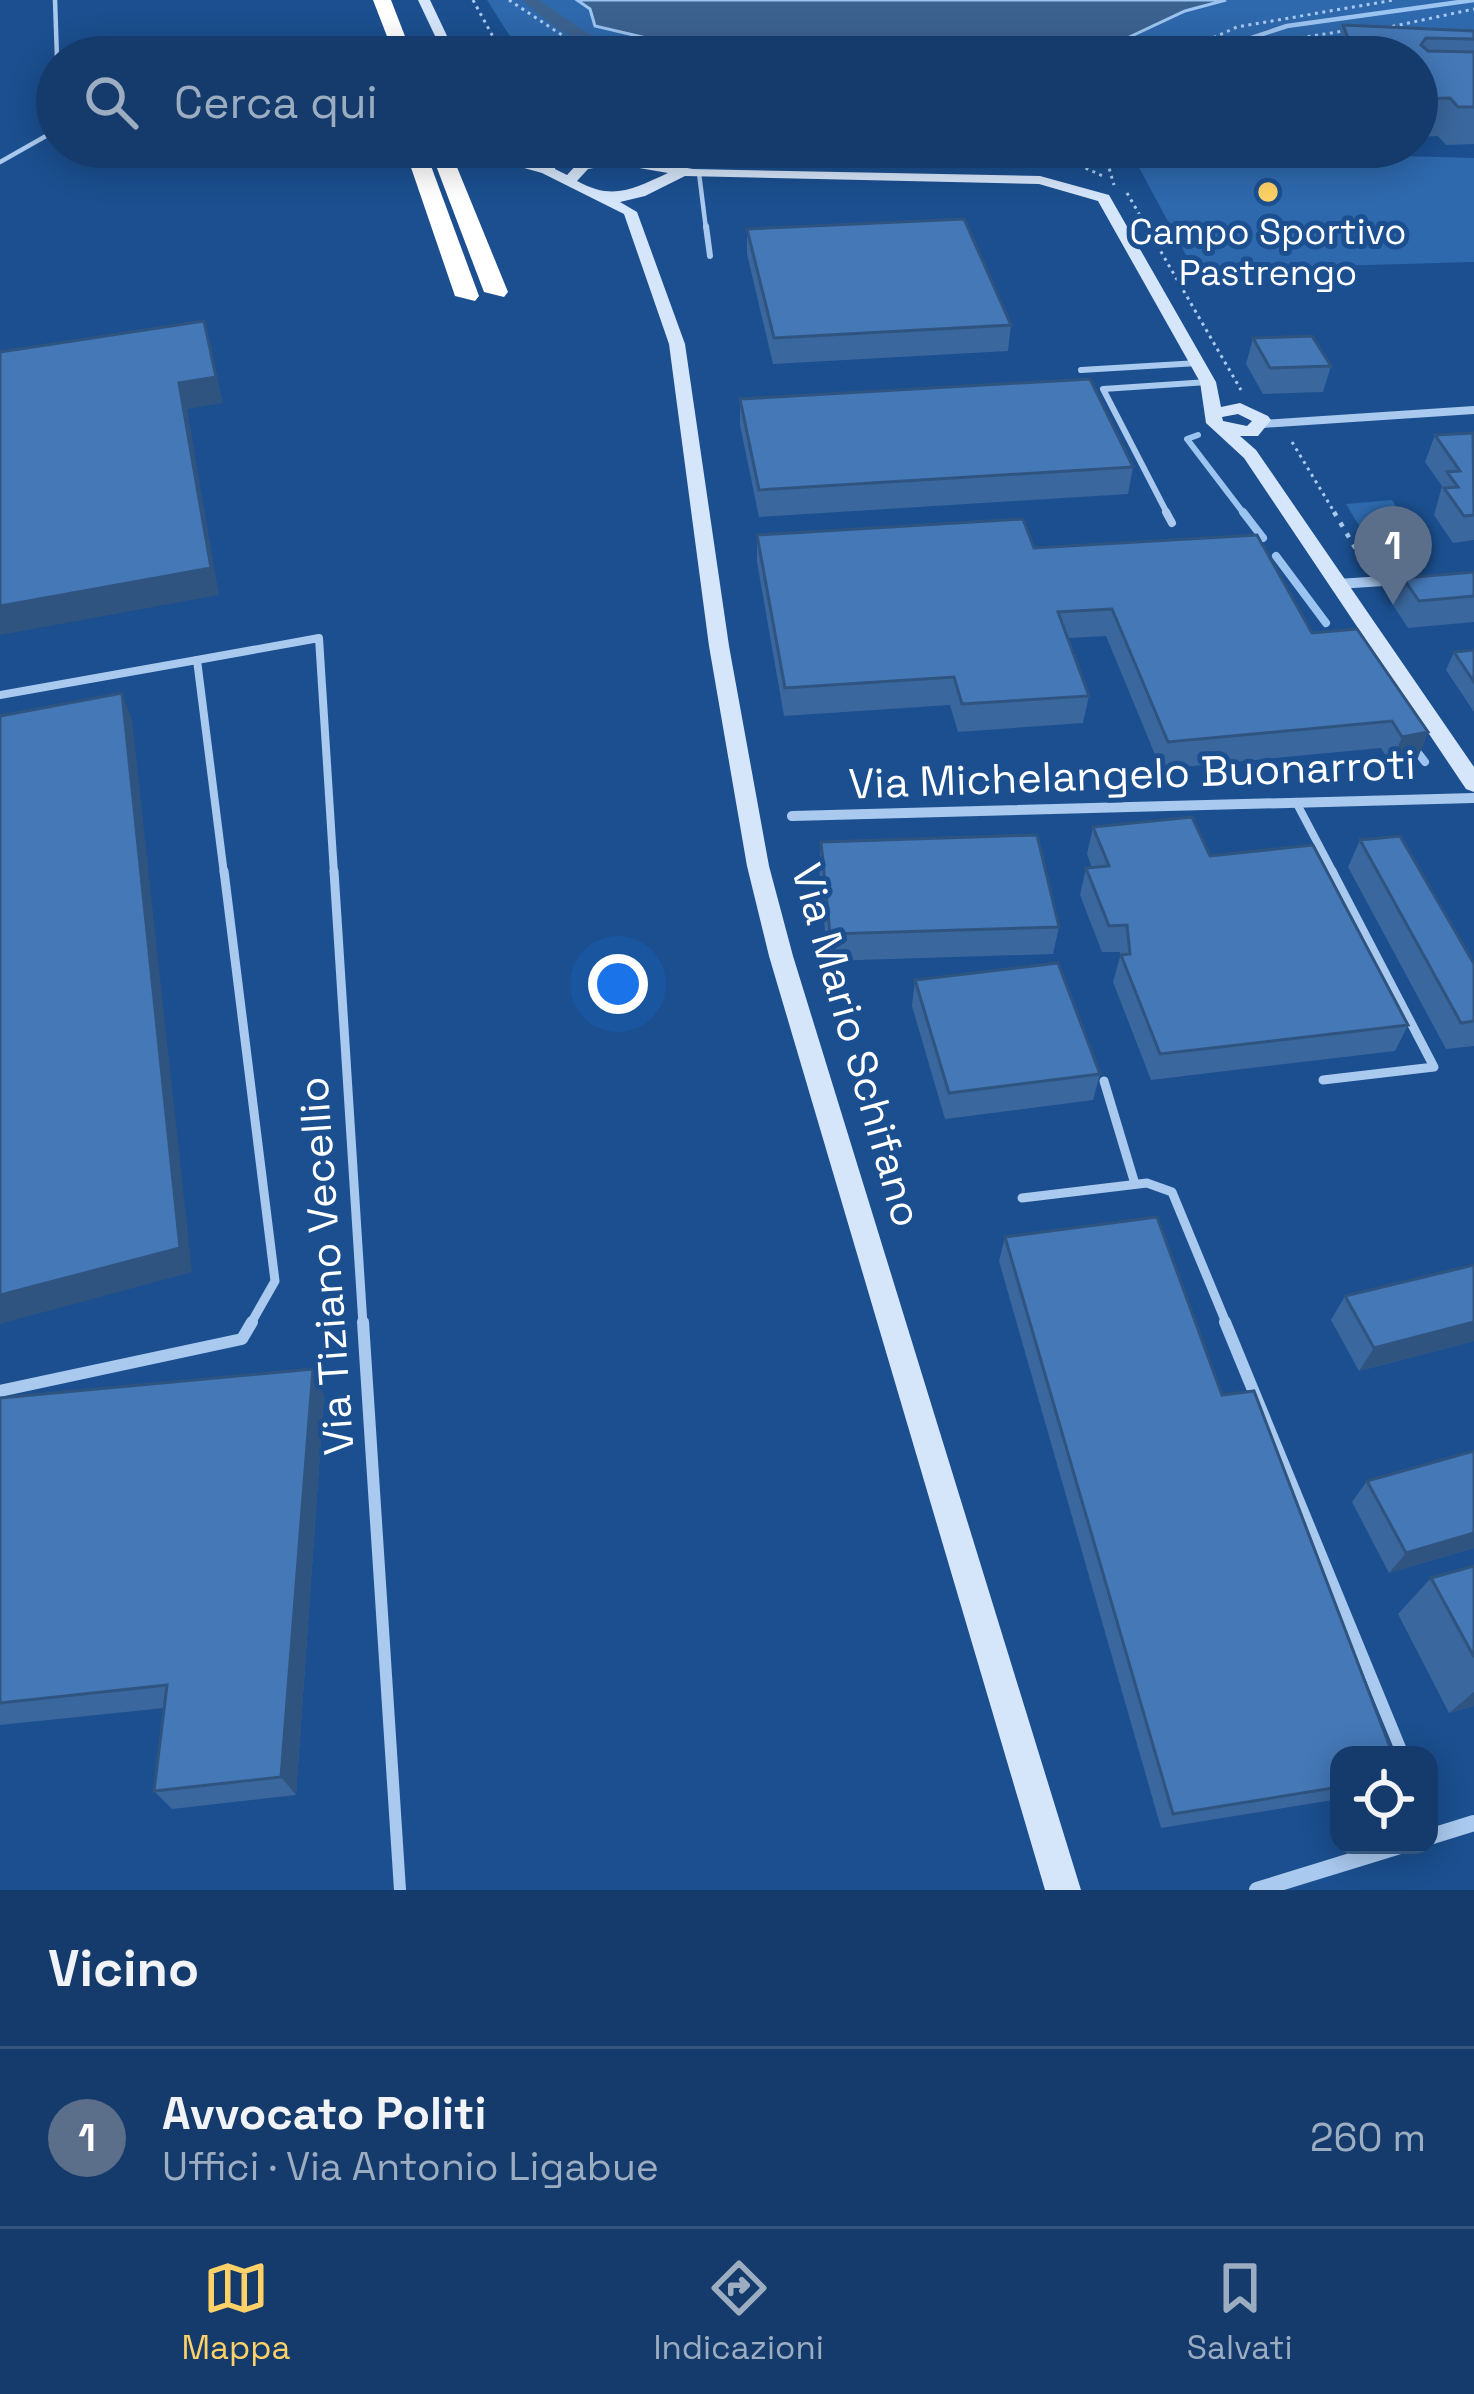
<!DOCTYPE html>
<html lang="it">
<meta charset="utf-8">
<style>
body{margin:0;font-family:"Space Grotesk",sans-serif;background:#1d4271;color:#f1f3f6}
.controls{position:absolute;right:36px;bottom:36px;display:grid;overflow:hidden;border-radius:24px;box-shadow:0 6px 30px #0003}
.controls button{width:108px;height:108px;display:grid;place-items:center;padding:0;border:0;border-bottom:3px solid #33557e;background:#143b6b;color:#f1f3f6;font:60px sans-serif}
.you{position:absolute;left:618px;top:984px;width:42px;height:42px;margin:-30px;border:9px solid #fff;border-radius:50%;background:#1a73e8;box-shadow:0 0 0 18px #1a73e833}
.badge{display:grid;place-items:center;width:78px;height:78px;border-radius:50%;background:#ffd166;color:#fff;font-size:39px;font-weight:700}
.pin{position:absolute;translate:-50% -99px;filter:drop-shadow(0 3px 6px #0008)}
.pin::after{content:'';position:absolute;top:63px;width:42px;height:36px;background:inherit;clip-path:polygon(0 0,100% 0,50% 100%)}
.list{margin:0;padding:0;list-style:none}
h2{display:flex;justify-content:space-between;align-items:center;height:156px;margin:0;padding:0 48px;font-size:51px}
h2 small{font-size:39px;font-weight:400;color:#9dadc1}
.list li{display:grid;grid-template-columns:78px 1fr auto;gap:36px;align-items:center;box-sizing:border-box;height:180px;padding:0 48px;border-top:3px solid #33557e}
.list b{display:block;font-size:45px;white-space:nowrap}
.list p{margin:0;font-size:39px;white-space:nowrap;color:#9dadc1}
.list em{font-size:39px;font-style:normal;color:#9dadc1}
.icon{flex:none;width:66px;height:66px;fill:none;stroke:currentColor;stroke-width:2;stroke-linecap:round;stroke-linejoin:round}
.map{position:relative;flex:none;width:1474px;height:1890px;overflow:hidden}
.search{position:absolute;background:#143b6b;box-shadow:0 6px 30px #0003;left:36px;right:36px;top:36px;height:132px;display:flex;align-items:center;gap:30px;box-sizing:border-box;padding:0 42px;border-radius:66px;color:#9dadc1;font-size:45px}
.sheet{height:336px;background:#143b6b}
nav{display:flex;justify-content:space-around;align-items:center;box-sizing:border-box;height:168px;border-top:3px solid #33557e;background:#143b6b;font-size:33px;color:#9dadc1}
nav a{display:grid;justify-items:center;gap:6px}
nav .on{color:#ffd166}
.map>svg:first-child{display:block}
.green{fill:#2e69ad}
.water{fill:#3c6290;stroke:#9cc4f0;stroke-width:3}
.lines{fill:none;stroke-linecap:round;stroke-linejoin:round}
.stream-far2{stroke:#9cc4f0;stroke-width:4.5}
.stream-far1{stroke:#9cc4f0;stroke-width:6}
.stream{stroke:#9cc4f0;stroke-width:8}
.canal{fill:#3c6290;fill-rule:evenodd}
.path-far1{stroke:#a9c9ee;stroke-width:3;stroke-dasharray:3 4.5;stroke-linecap:butt}
.path{stroke:#a9c9ee;stroke-width:4.5;stroke-dasharray:4.5 8;stroke-linecap:butt}
.lane-far4{stroke:#a9c9ee;stroke-width:4.5}
.lane-far3{stroke:#a9c9ee;stroke-width:6}
.lane-far2{stroke:#a9c9ee;stroke-width:8}
.lane-far1{stroke:#a9c9ee;stroke-width:9}
.lane{stroke:#a9c9ee;stroke-width:12}
.street-far2{stroke:#a9c9ee;stroke-width:8}
.street-far1{stroke:#a9c9ee;stroke-width:10}
.street{stroke:#a9c9ee;stroke-width:16}
.secondary{fill:#d6e6fa;fill-rule:evenodd}
.highway{fill:#fff;fill-rule:evenodd}
.wall{fill:#3a679d}
.shaded-wall{fill:#305480}
.building{fill:#4478b7;stroke:#305480;stroke-width:3}
.poi-dot{fill:#ffd166;stroke:#1b4f8f;stroke-width:4.5}
.labels{text-anchor:middle;dominant-baseline:central;stroke-width:10;stroke-linejoin:round;paint-order:stroke}
.far-poi-label{font-size:36px;fill:#fff;stroke:#1b4f8f}
.street-label{font-size:42px;fill:#fff;stroke:#1b4f8f}
</style>
<div class="map">
<svg width="1474" height="1890" viewBox="0 0 1474 1890">
<rect width="100%" height="100%" fill="#1b4f8f"/>
<g class="green">
<path d="M487,0H1474V56L1364,52L1327,57H589L560,45L520,52Z"/>
<path d="M1128,147H1375L1400,156L1474,158V262L1194,270Z"/>
<path d="M1392,500L1424,550L1376,554L1346,504Z"/>
</g>
<path class="water" d="M577,0H1226L1185,11L1125,39L1040,51L897,46L848,38L767,46L672,44L595,26L590,9Z"/>
<g class="lines">
<path class="stream-far2" d="M1194,57L1287,26L1474,0"/>
<path class="stream-far1" d="M1198,435L1187,439L1245,515"/>
<g class="stream">
<path d="M1243,512L1263,538"/>
<path d="M1276,556L1326,623"/>
<path d="M1412,745L1425,762"/>
</g>
<g class="canal">
<path d="M522,0H539L587,33L644,57C599,57 554,30 522,0Z"/>
<path d="M1183,39L1188,47L1163,57H1141Z"/>
</g>
<g class="path-far1">
<path d="M473,0L504,57"/>
<path d="M509,0L580,47L607,57"/>
<path d="M1385,28L1474,9"/>
<path d="M1186,50L1237,27L1394,0"/>
<path d="M1171,57L1186,50L1203,57"/>
<path d="M1260,57L1292,39L1344,31"/>
<path d="M718,147L857,152"/>
<path d="M1103,147L1114,185"/>
<path d="M1035,159L1107,158"/>
<path d="M1065,159L1103,176"/>
<path d="M1127,193L1241,390"/>
<path d="M1292,442L1336,515"/>
</g>
<path class="path" d="M1334,512L1363,561"/>
<g class="lane-far4">
<path d="M55,0L57,58"/>
<path d="M0,162L46,136L57,120"/>
<path d="M699,173L706,229"/>
</g>
<g class="lane-far3">
<path d="M706,226L710,256"/>
<path d="M1081,370L1198,363"/>
<path d="M1168,515L1103,389L1208,382"/>
</g>
<g class="lane-far2">
<path d="M1166,512L1172,523"/>
<path d="M197,660L319,638L334,874"/>
<path d="M0,695L197,660L224,874"/>
<path d="M1296,802L1334,874"/>
</g>
<g class="lane-far1">
<path d="M224,871L275,1281L250,1325"/>
<path d="M334,871L363,1325"/>
<path d="M1323,1080L1434,1067L1332,871"/>
<path d="M1104,1081L1135,1184"/>
<path d="M1022,1198L1147,1183L1172,1192L1227,1325"/>
</g>
<g class="lane">
<path d="M363,1322L400,1890"/>
<path d="M1225,1322L1403,1755"/>
<path d="M0,1391L242,1339L252,1322"/>
</g>
<path class="street-far2" d="M1262,424L1474,410"/>
<g class="street-far1">
<path d="M1338,584L1414,579"/>
<path d="M792,816L1474,798"/>
</g>
<g class="street">
<path d="M1429,1837L1474,1823"/>
<path d="M1257,1890L1403,1845"/>
</g>
<g class="secondary">
<path d="M418,0H430L457,57H445Z"/>
<path d="M486,147H502L515,157L555,164V169L567,175L578,163L616,156L693,169L1040,176L1109,195L1216,382L1221,407L1240,403L1268,416L1271,420L1258,436H1240L1256,450L1474,767V792L1466,789L1244,458L1206,423L1200,382L1098,201L1039,184L685,176L645,196L620,202L637,212L685,344L729,646L769,866L793,956L1081,1890H1045L769,956L747,866L709,646L669,344L624,214L542,173L506,163ZM616,164L668,173C633,189 613,201 577,181L588,169ZM1238,414L1252,421L1247,426L1223,421L1222,417Z"/>
</g>
<g class="highway">
<path d="M373,0H391L413,57H395Z"/>
<path d="M404,147H424L479,296L475,301L455,296Z"/>
<path d="M442,149L452,155L508,292L504,297L484,292L432,155Z"/>
</g>
</g>
<g class="wall">
<path d="M1343,25L1474,31V144L1446,145L1438,136L1417,137V57H1335Z"/>
<path d="M747,229L1011,325L1008,351L773,364L747,254Z"/>
<path d="M1253,338L1331,366L1323,392L1263,394L1246,364Z"/>
<path d="M740,399L1133,467L1128,494L759,517L740,425Z"/>
<path d="M1474,434V540L1453,543L1434,515L1442,486L1425,462L1435,435Z"/>
<path d="M757,535L1034,548L1312,633L1428,732L1417,760L1391,764L1381,748L1161,769L1106,636L1068,638L1089,696L1083,723L958,732L950,705L784,716L757,562Z"/>
<path d="M1474,572V622L1408,628L1393,605L1403,578Z"/>
<path d="M1474,650V712L1446,670L1454,652Z"/>
<path d="M1093,827L1210,856L1408,1025L1395,1051L1151,1080L1113,982L1120,957V952H1102L1080,895L1086,868H1092L1087,854Z"/>
<path d="M1360,840L1474,964V1046L1446,1049L1348,867Z"/>
<path d="M821,842L1059,927L1053,954L828,961L819,869Z"/>
<path d="M915,980L1100,1074L1093,1100L945,1119L912,1006Z"/>
<path d="M1005,1237L1339,1755V1799L1161,1828L999,1261Z"/>
<path d="M1474,1265V1341L1359,1371L1331,1320L1345,1296Z"/>
<path d="M324,1395L296,1795L172,1809L154,1791L164,1708L0,1725V1398Z"/>
<path d="M1474,1451V1548L1389,1573L1352,1502L1367,1481Z"/>
<path d="M1474,1566V1706L1449,1713L1398,1614L1431,1578Z"/>
</g>
<g class="shaded-wall">
<path d="M204,321L223,403L187,409L219,595L0,635V606L179,383Z"/>
<path d="M122,693L132,720L192,1272L0,1324V1295Z"/>
<path d="M1428,732L1417,760L1391,764L1402,737Z"/>
<path d="M1474,1322V1341L1359,1371L1374,1348Z"/>
<path d="M313,1369L324,1395L296,1795L281,1777Z"/>
<path d="M1474,1533V1548L1389,1573L1406,1553Z"/>
<path d="M1474,1692V1706L1449,1713Z"/>
</g>
<g class="building">
<path d="M1343,25L1474,31V39L1426,38L1421,45L1428,51L1474,52V107H1458L1450,98L1417,99V57H1347L1345,54H1354Z"/>
<path d="M711,39L757,41L753,57H706Z"/>
<path d="M900,41L946,43V57H899Z"/>
<path d="M964,219L1011,325L774,338L747,229Z"/>
<path d="M204,321L216,377L179,383L211,568L0,606V352Z"/>
<path d="M1312,336L1331,366L1270,368L1253,338Z"/>
<path d="M1090,379L1133,467L759,490L740,399Z"/>
<path d="M1473,433L1474,515L1464,516L1444,488L1458,487L1447,472L1460,471L1435,435Z"/>
<path d="M1023,519L1034,548L1257,535L1312,633L1357,629L1428,732L1402,737L1392,721L1168,742L1112,609L1058,612L1089,696L962,704L954,677L785,688L757,535Z"/>
<path d="M1474,572V596L1419,601L1403,578Z"/>
<path d="M1474,650V682L1454,652Z"/>
<path d="M122,693L180,1248L0,1295V716Z"/>
<path d="M1192,817L1210,856L1313,845L1408,1025L1160,1054L1121,955L1130,954L1127,925L1109,926L1086,868L1109,866L1093,827Z"/>
<path d="M1037,835L1059,927L830,934L821,842Z"/>
<path d="M1400,836L1474,964V1021L1461,1023L1360,840Z"/>
<path d="M1058,963L1100,1074L949,1093L915,980Z"/>
<path d="M1157,1217L1222,1395L1254,1391L1393,1755H1339V1787L1173,1814L1005,1237Z"/>
<path d="M1474,1265V1322L1374,1348L1345,1296Z"/>
<path d="M313,1369L281,1777L154,1791L167,1685L0,1703V1398Z"/>
<path d="M1474,1451V1533L1406,1553L1367,1481Z"/>
<path d="M1474,1566V1657L1431,1578Z"/>
</g>
<circle class="poi-dot" cx="1268" cy="192" r="12"/>
<g class="labels">
<g class="far-poi-label">
<text x="1268" y="232">Campo Sportivo<tspan x="1268" dy="41">Pastrengo</tspan></text>
</g>
<g class="street-label">
<text transform="translate(1132 774) rotate(-2)">Via Michelangelo Buonarroti</text>
<text transform="translate(857 1045) rotate(74)">Via Mario Schifano</text>
<text transform="translate(326 1266) rotate(-94)">Via Tiziano Vecellio</text>
</g>
</g>
</svg>
<div class="controls">
<button><svg class="icon" aria-label="locate" viewBox="0 0 24 24"><circle cx="12" cy="12" r="6"/><path d="M12 2v4M12 18v4M2 12h4M18 12h4"/></svg></button>
</div>
<div class="you"></div>
<div class="pin badge" style="left:1393px;top:605px;background:#5c6f8a">1</div>
<div class="search"><svg class="icon" aria-label="search" viewBox="0 0 24 24"><circle cx="10" cy="10" r="6"/><path d="M15 15l6 6"/></svg>Cerca qui</div>
</div>
<section class="sheet">
<h2>Vicino<small></small></h2>
<ul class="list">
<li><span class="badge" style="background:#5c6f8a">1</span><div><b>Avvocato Politi</b><p>Uffici · Via Antonio Ligabue</p></div><em>260 m</em></li>
</ul>
</section>
<nav>
<a class="on"><svg class="icon" aria-label="map" viewBox="0 0 24 24"><path d="M3 6l6-2 6 2 6-2v14l-6 2-6-2-6 2zM9 4v14M15 6v14"/></svg>Mappa</a>
<a><svg class="icon" aria-label="directions" viewBox="0 0 24 24"><path d="M12 3l9 9-9 9-9-9zM9 14v-3h6M13 9l2 2-2 2"/></svg>Indicazioni</a>
<a><svg class="icon" aria-label="saved" viewBox="0 0 24 24"><path d="M7 4h10v16l-5-4-5 4z"/></svg>Salvati</a>
</nav>
